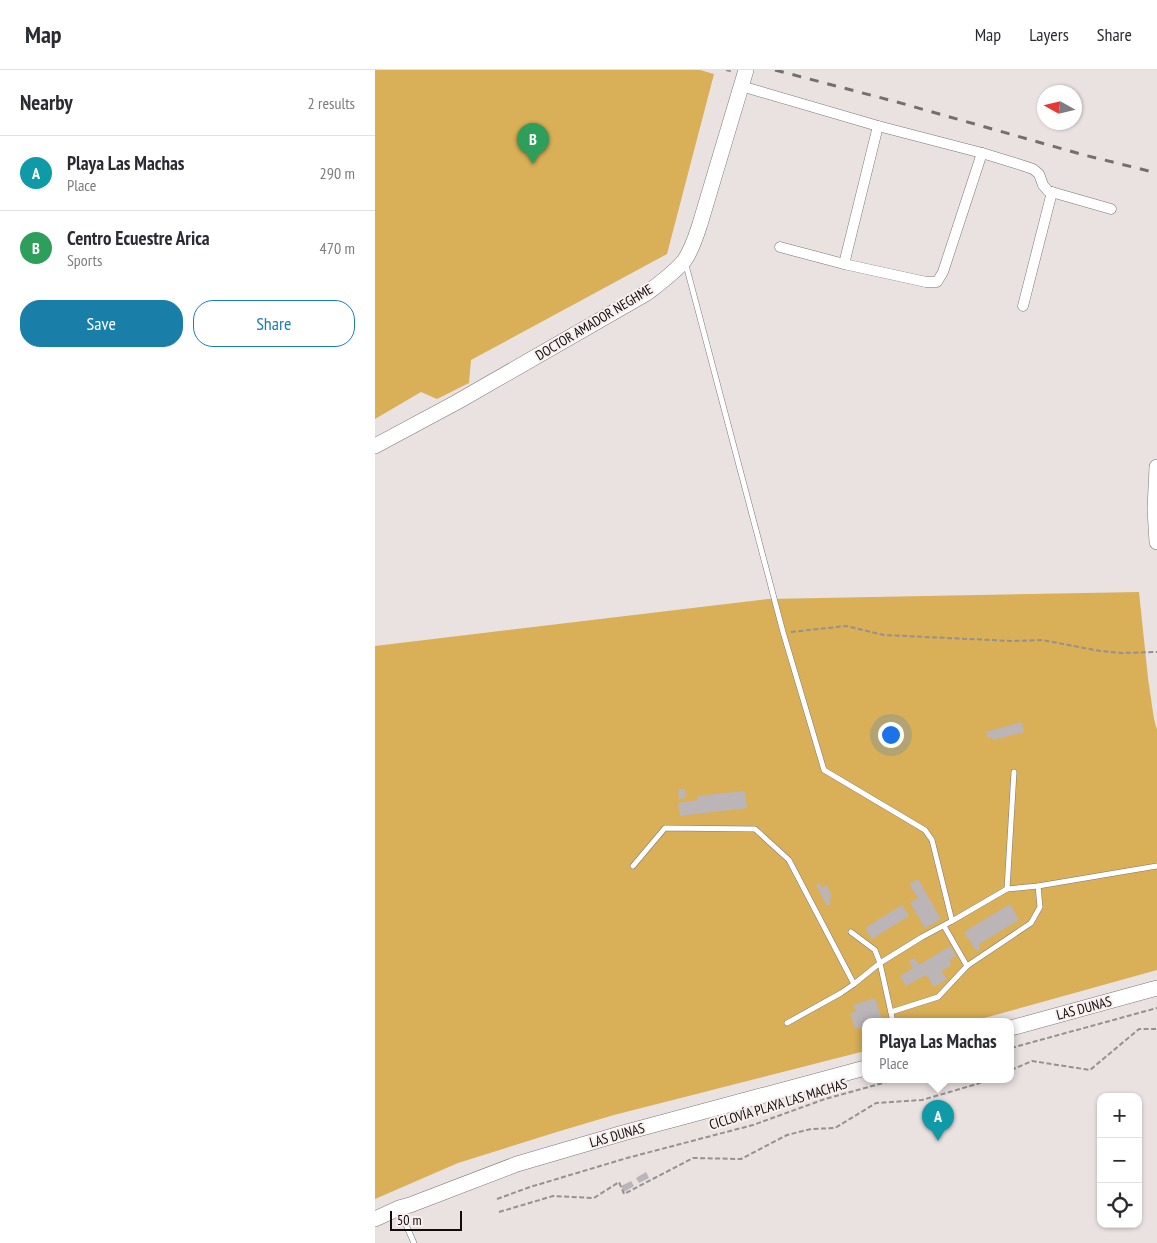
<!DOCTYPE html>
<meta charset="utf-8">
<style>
body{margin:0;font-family:"PT Sans Narrow",sans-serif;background:#f2f2f3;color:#2b2b33}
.controls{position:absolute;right:15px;bottom:15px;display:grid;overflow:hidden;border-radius:10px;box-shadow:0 1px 4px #0004}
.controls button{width:45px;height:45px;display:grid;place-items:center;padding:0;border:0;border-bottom:1px solid #e1e1e2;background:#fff;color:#2b2b33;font:25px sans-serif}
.compass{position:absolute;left:662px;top:15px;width:45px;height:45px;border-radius:50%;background:#fff;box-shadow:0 1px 4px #0004;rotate:278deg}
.scale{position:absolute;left:15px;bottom:12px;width:72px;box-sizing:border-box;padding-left:5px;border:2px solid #0f0c0c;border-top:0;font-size:14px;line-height:18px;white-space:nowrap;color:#0f0c0c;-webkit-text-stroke:4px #f8efee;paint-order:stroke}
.you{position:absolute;left:515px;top:664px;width:18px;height:18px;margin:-12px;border:4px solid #fff;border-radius:50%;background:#1a73e8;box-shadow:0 0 0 8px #1a73e833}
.badge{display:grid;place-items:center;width:32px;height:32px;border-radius:50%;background:#197fa9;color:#fff;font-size:16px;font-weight:700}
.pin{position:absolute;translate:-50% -41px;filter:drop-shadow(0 1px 2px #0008)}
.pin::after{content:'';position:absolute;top:26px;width:18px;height:15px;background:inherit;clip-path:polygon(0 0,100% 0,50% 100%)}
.popup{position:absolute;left:487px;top:948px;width:152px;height:65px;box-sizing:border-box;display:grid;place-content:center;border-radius:10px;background:#fff;filter:drop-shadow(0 1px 4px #0005);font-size:16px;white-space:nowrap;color:#7c7c81}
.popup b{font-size:19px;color:#2b2b33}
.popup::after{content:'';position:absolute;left:50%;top:100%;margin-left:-10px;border:10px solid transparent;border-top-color:#fff}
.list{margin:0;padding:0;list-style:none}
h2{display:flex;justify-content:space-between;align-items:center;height:65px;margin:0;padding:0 20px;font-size:21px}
h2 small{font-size:16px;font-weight:400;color:#7c7c81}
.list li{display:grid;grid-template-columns:32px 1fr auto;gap:15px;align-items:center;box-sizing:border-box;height:75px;padding:0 20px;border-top:1px solid #e1e1e2}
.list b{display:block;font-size:19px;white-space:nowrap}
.list p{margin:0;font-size:16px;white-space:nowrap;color:#7c7c81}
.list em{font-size:16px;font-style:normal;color:#7c7c81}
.actions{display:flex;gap:10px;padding:15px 20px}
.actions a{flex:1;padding:11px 0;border:1px solid #197fa9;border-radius:20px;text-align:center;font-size:18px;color:#197fa9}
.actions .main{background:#197fa9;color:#fff}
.icon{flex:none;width:28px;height:28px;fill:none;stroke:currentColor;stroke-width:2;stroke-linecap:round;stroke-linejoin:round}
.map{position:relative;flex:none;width:782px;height:1173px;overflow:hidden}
header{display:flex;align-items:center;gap:30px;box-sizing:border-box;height:70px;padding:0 25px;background:#fff;border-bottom:1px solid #e1e1e2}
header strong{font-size:24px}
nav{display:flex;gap:28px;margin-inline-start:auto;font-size:18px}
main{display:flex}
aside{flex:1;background:#fff}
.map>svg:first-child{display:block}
.green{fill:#d9af57}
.building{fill:#bcb5b7}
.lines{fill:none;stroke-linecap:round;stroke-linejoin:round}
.lane-casing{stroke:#7e7675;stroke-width:6}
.street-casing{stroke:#7e7675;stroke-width:11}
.secondary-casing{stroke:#7e7675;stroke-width:16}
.path{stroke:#969090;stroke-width:2;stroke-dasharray:5 2.5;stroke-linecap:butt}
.lane{stroke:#fff;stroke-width:5}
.street{stroke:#fff;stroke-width:10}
.secondary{stroke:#fff;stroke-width:15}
.rail{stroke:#746f6e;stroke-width:3;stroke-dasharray:9 9;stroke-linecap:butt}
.labels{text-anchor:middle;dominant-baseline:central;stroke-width:4;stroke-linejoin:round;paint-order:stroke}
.street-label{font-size:14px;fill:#0f0c0c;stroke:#f8efee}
</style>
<header>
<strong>Map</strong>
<nav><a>Map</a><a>Layers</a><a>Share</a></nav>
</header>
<main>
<aside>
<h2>Nearby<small>2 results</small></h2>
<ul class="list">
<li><span class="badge" style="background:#0f9aa8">A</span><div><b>Playa Las Machas</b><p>Place</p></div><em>290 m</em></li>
<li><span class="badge" style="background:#2e9e5b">B</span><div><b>Centro Ecuestre Arica</b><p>Sports</p></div><em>470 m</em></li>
</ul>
<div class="actions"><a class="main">Save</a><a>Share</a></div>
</aside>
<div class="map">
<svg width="782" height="1173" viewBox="0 0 782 1173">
<rect width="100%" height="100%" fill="#eae2e1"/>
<g class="green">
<path d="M0,0H325L339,4L292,184L96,290L94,313L62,329L46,322L0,349Z"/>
<path d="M764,522L773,608L779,649L782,660V900L595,952H490V981L239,1045L185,1061L83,1093L0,1129V576L393,529Z"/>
</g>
<g class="building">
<path d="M647,652L649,662L618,670L617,667L613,668L611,662Z"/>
<path d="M303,719H310L311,728L304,729Z"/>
<path d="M370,721L372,738L305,746L303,733L323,730L322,726Z"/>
<path d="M543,809L566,849L550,858L535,833L543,828L534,814Z"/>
<path d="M445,813L447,818L452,815L457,827L454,829L456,834L452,836L441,815Z"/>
<path d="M635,834L644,850L603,875L606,878L601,881L589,862Z"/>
<path d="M527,835L534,846L497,869L490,858Z"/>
<path d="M575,876L581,886L574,890L577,895L566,901L572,909L559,917L551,905L531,916L525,906L538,898L534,891L540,888L544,895Z"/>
<path d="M500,928L508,952H490V962L487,963L485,957L480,959L475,943L481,942L478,935Z"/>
<path d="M271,1102L274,1108L264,1113L261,1108Z"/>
<path d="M256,1111L259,1116L249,1122L246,1116Z"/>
</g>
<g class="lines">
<g class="lane-casing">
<g id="lane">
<path d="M311,195L408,562L449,700L550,760L557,770L577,851"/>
<path d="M258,796L290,758L380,759L414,790L479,914"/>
<path d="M632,819L639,702"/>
<path d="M569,856L592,896"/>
<path d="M476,862L500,880L505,893L518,952"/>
<path d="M516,942L563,927L592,896L656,853L665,837L663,816"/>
<path d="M412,953L466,923L479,914L505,893L547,867L577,851L632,819L663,816L782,796"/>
<path d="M24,1139L39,1173"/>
</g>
</g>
<g class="street-casing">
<g id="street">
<path d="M366,16L503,56L607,83L646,95L658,99L664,104L668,115L673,121L736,139"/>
<path d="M405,177L469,194L551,212H562L568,202L607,83"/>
<path d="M469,194L503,56"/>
<path d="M648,236L677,122"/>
</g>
</g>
<g class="secondary-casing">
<g id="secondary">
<path d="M0,376L82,332L272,223C285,213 299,203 309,191C317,180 321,166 325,154L371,0"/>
<path d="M782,397L780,439L782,472"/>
<path d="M636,958L782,918"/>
<path d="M0,1149L24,1138L35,1135L142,1094L248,1063L490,998"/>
</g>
</g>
<g class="path">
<path d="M351,0L358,2"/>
<path d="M416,562L471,556L509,565L637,571L667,570L725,581L746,583L782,582"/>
<path d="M636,978L782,938"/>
<path d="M636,1000L657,991L715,1000L764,959H782"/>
<path d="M122,1129L155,1117L252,1088L378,1055L450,1029L519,1010"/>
<path d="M124,1142L178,1126L219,1128L244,1112L249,1124L318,1088L366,1089L412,1065L436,1059L460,1058L501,1033L547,1030L602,1014L612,1010"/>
</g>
<use href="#lane" class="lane"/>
<use href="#street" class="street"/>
<use href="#secondary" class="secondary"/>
<path class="rail" d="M400,0L522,32L709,85L782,103"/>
</g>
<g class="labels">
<g class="street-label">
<text transform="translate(219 252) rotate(-31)">DOCTOR AMADOR NEGHME</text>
<text transform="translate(709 938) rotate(-15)">LAS DUNAS</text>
<text transform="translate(403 1034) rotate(-17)">CICLOVÍA PLAYA LAS MACHAS</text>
<text transform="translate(242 1065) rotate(-16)">LAS DUNAS</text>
</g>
</g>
</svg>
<div class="controls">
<button>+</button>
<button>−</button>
<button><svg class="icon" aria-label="locate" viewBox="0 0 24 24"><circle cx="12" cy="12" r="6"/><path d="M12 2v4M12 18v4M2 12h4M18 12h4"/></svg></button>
</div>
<svg class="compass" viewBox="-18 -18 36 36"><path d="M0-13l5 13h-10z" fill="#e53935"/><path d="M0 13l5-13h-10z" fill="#7c7c81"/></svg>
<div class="scale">50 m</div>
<div class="you"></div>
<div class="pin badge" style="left:563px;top:1071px;background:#0f9aa8">A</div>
<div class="popup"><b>Playa Las Machas</b>Place</div>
<div class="pin badge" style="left:158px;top:94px;background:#2e9e5b">B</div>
</div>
</main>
